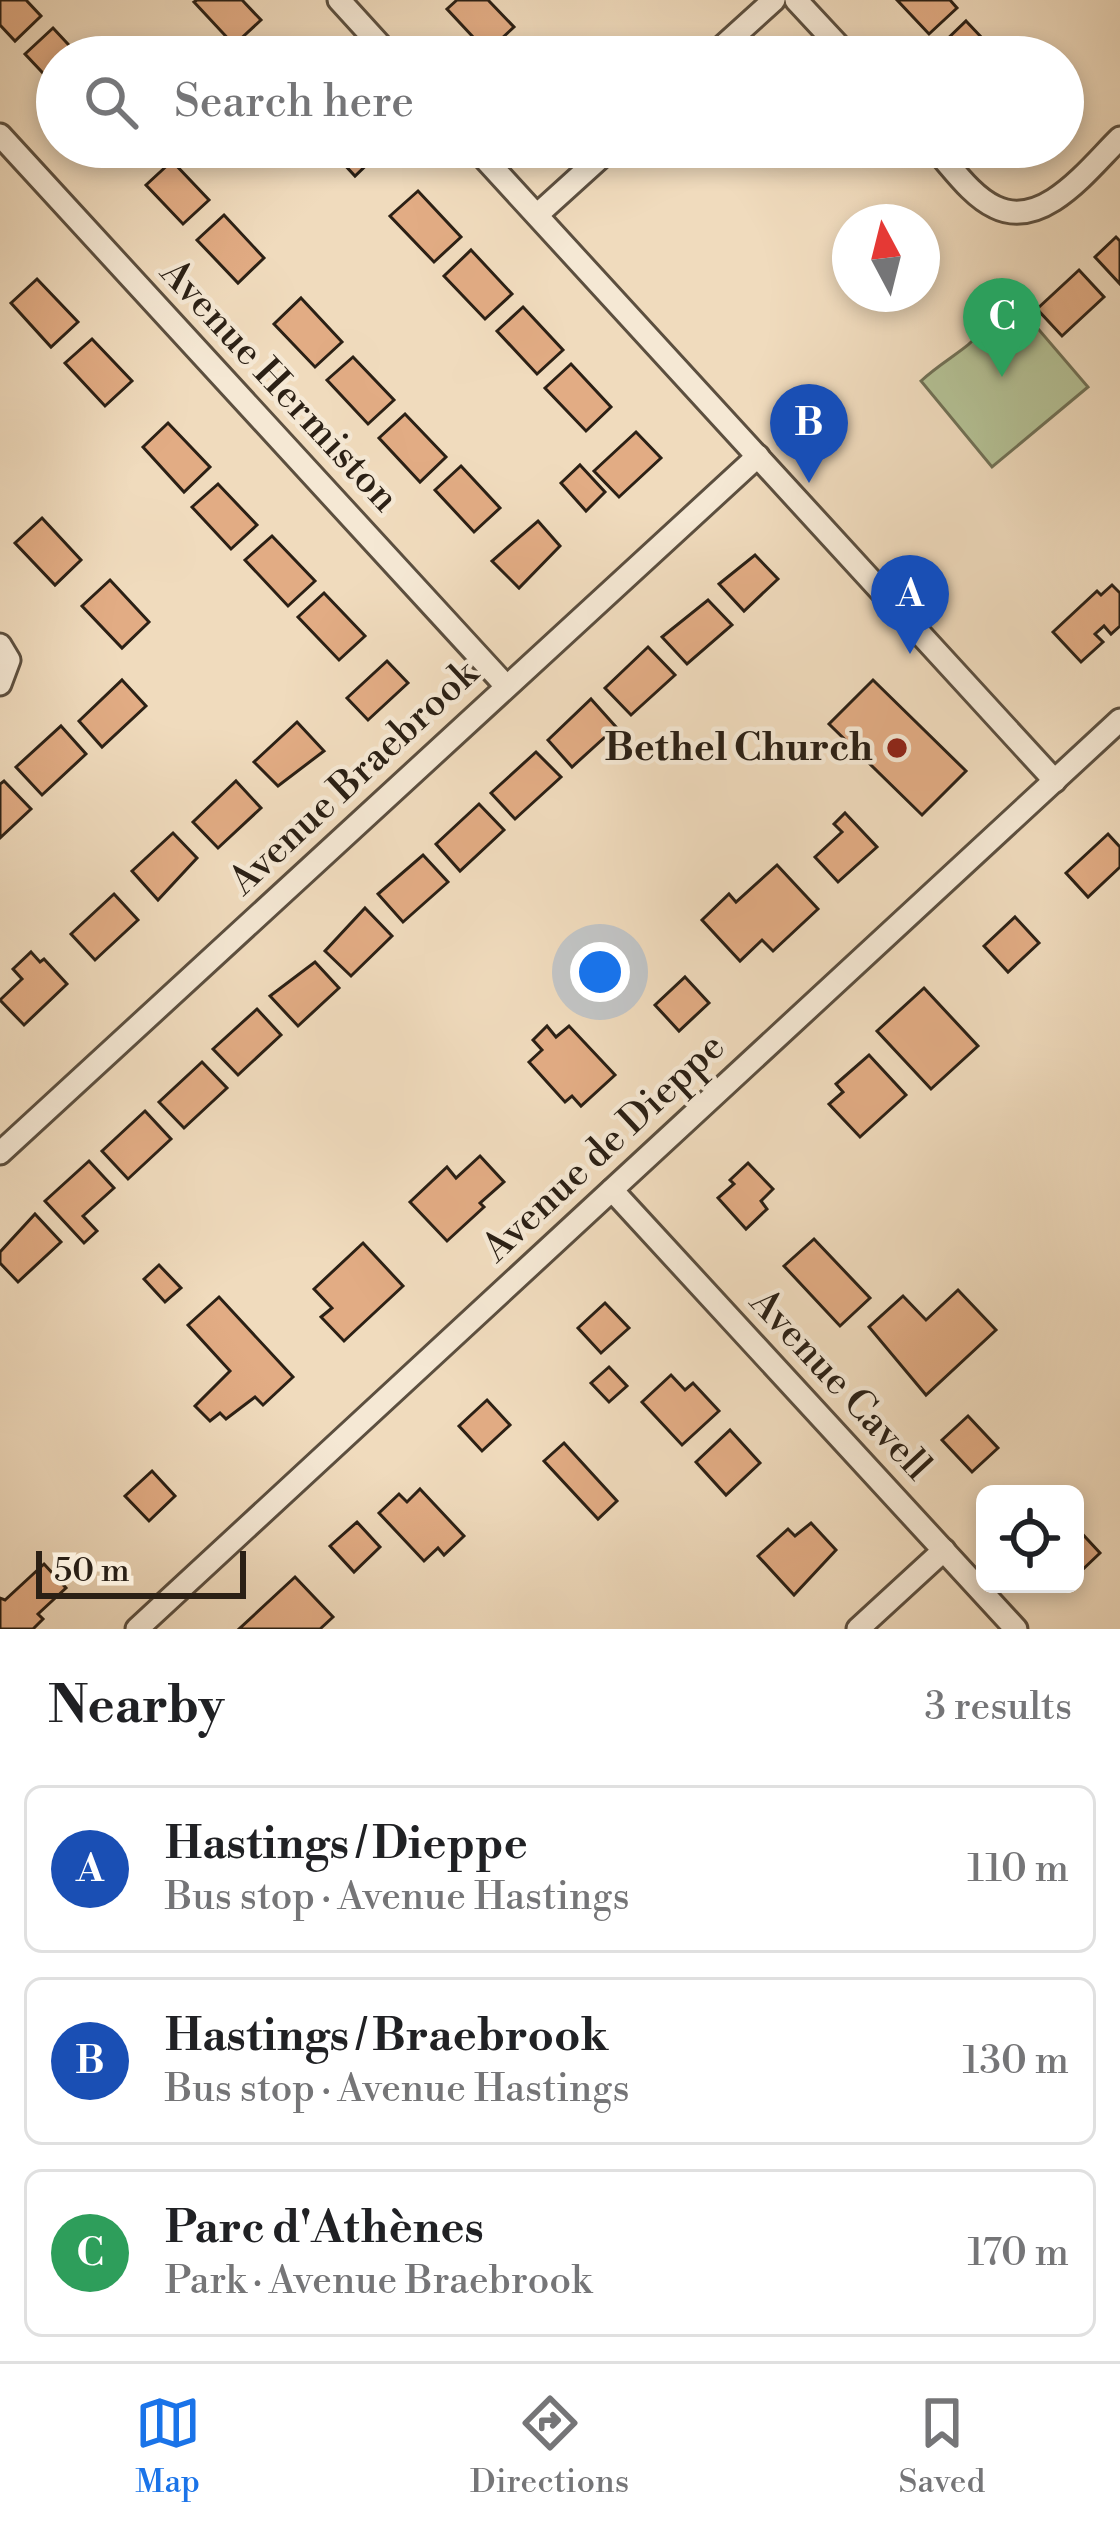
<!DOCTYPE html>
<meta charset="utf-8">
<style>
body{margin:0;font-family:"Libre Bodoni",serif;background:#f6f6f6;color:#202124}
.controls{position:absolute;right:36px;bottom:36px;display:grid;overflow:hidden;border-radius:18px;box-shadow:0 6px 18px #0003}
.controls button{width:108px;height:108px;display:grid;place-items:center;padding:0;border:0;border-bottom:3px solid #e0e0e0;background:#fff;color:#202124;font:60px sans-serif}
.compass{position:absolute;left:832px;top:204px;width:108px;height:108px;border-radius:50%;background:#fff;box-shadow:0 6px 18px #0003;rotate:353deg}
.scale{position:absolute;left:36px;bottom:30px;width:210px;box-sizing:border-box;padding-left:12px;border:6px solid #2b2015;border-top:0;font-size:33px;line-height:42px;white-space:nowrap;color:#2b2015;-webkit-text-stroke:9px #f5e8d4;paint-order:stroke}
.you{position:absolute;left:600px;top:972px;width:42px;height:42px;margin:-30px;border:9px solid #fff;border-radius:50%;background:#1a73e8;box-shadow:0 0 0 18px #1a73e833}
.badge{display:grid;place-items:center;width:78px;height:78px;border-radius:50%;background:#1a73e8;color:#fff;font-size:39px;font-weight:700}
.pin{position:absolute;translate:-50% -99px;filter:drop-shadow(0 3px 6px #0008)}
.pin::after{content:'';position:absolute;top:63px;width:42px;height:36px;background:inherit;clip-path:polygon(0 0,100% 0,50% 100%)}
.list{margin:0;padding:0;list-style:none}
h2{display:flex;justify-content:space-between;align-items:center;height:156px;margin:0;padding:0 48px;font-size:51px}
h2 small{font-size:39px;font-weight:400;color:#757577}
.list li{display:grid;grid-template-columns:78px 1fr auto;gap:36px;align-items:center;box-sizing:border-box;height:168px;margin:0 24px 24px;padding:0 24px;border:3px solid #e0e0e0;border-radius:18px}
.list b{display:block;font-size:45px;white-space:nowrap}
.list p{margin:0;font-size:39px;white-space:nowrap;color:#757577}
.list em{font-size:39px;font-style:normal;color:#757577}
.icon{flex:none;width:66px;height:66px;fill:none;stroke:currentColor;stroke-width:2;stroke-linecap:round;stroke-linejoin:round}
.map{position:relative;flex:none;width:1120px;height:1629px;overflow:hidden}
.search{position:absolute;background:#fff;box-shadow:0 6px 18px #0003;left:36px;right:36px;top:36px;height:132px;display:flex;align-items:center;gap:30px;box-sizing:border-box;padding:0 42px;border-radius:66px;color:#757577;font-size:45px}
.sheet{height:732px;background:#fff}
nav{display:flex;justify-content:space-around;align-items:center;box-sizing:border-box;height:168px;border-top:3px solid #e0e0e0;background:#fff;font-size:33px;color:#757577}
nav a{display:grid;justify-items:center;gap:6px}
nav .on{color:#1a73e8}
.map>svg:first-child{display:block}
.green{fill:#b4c195;stroke:#707055;stroke-width:3}
.building{fill:#e2ac84;stroke:#2b2015;stroke-width:3}
.lines{fill:none;stroke-linecap:round;stroke-linejoin:round}
.street-casing{stroke:#5c4f3f;stroke-width:27}
.street{stroke:#f5e8d4;stroke-width:21}
.poi-dot{fill:#8f2418;stroke:#f5e8d4;stroke-width:4.5}
.labels{text-anchor:middle;dominant-baseline:central;stroke-width:9;stroke-linejoin:round;paint-order:stroke}
.street-label{font-size:39px;fill:#2b2015;stroke:#f5e8d4}
.poi-label{font-size:39px;font-weight:bold;fill:#2b2015;stroke:#f5e8d4;text-anchor:end}
</style>
<div class="map">
<svg width="1120" height="1629" viewBox="0 0 1120 1629">
<rect width="100%" height="100%" fill="#f0dbbd"/>
<filter id="stains"><feTurbulence type="fractalNoise" baseFrequency=".00167" numOctaves="4"/><feColorMatrix values="0 0 0 0 .2 0 0 0 0 .09 0 0 0 0 .02 0 0 0 .5 -.17"/></filter>
<radialGradient id="worn" r=".72"><stop offset=".6" stop-color="#630" stop-opacity="0"/><stop offset="1" stop-color="#630" stop-opacity=".3"/></radialGradient>
<path class="green" d="M998,282L1088,387L992,467L921,381C959,346 994,343 998,282Z"/>
<g class="building">
<path d="M0,0H26L41,16L15,41L0,25Z"/>
<path d="M197,0H242L261,20L234,45L194,2Z"/>
<path d="M457,0H488L514,27L487,52L447,9Z"/>
<path d="M897,0H950L957,8L929,34Z"/>
<path d="M966,21L1000,57H950L940,46Z"/>
<path d="M53,28L80,57H57V88L25,54Z"/>
<path d="M328,147H377L381,151L355,176Z"/>
<path d="M172,161L209,200L183,224L146,185Z"/>
<path d="M418,191L461,237L434,262L390,216Z"/>
<path d="M224,215L264,258L238,283L197,240Z"/>
<path d="M1116,237L1120,241V284L1095,257Z"/>
<path d="M471,250L512,294L485,319L444,276Z"/>
<path d="M1079,270L1104,297L1062,336L1037,309Z"/>
<path d="M37,279L78,322L51,347L11,303Z"/>
<path d="M301,298L342,342L315,367L274,324Z"/>
<path d="M523,307L563,350L537,374L497,331Z"/>
<path d="M92,339L132,381L105,406L65,363Z"/>
<path d="M353,357L394,400L368,424L327,380Z"/>
<path d="M571,364L611,407L586,431L545,388Z"/>
<path d="M405,414L446,457L420,482L379,438Z"/>
<path d="M168,423L210,467L184,492L143,447Z"/>
<path d="M636,432L661,458L619,497L594,471Z"/>
<path d="M580,465L605,492L586,511L561,483Z"/>
<path d="M461,466L500,508L474,532L435,490Z"/>
<path d="M218,484L257,525L231,549L192,507Z"/>
<path d="M42,518L81,560L55,585L15,543Z"/>
<path d="M538,521L560,546L519,588L492,561Z"/>
<path d="M272,536L315,581L288,606L245,560Z"/>
<path d="M755,555L778,579L744,611L719,584Z"/>
<path d="M110,580L149,622L122,648L82,606Z"/>
<path d="M1112,585L1120,593V626L1111,634L1104,626L1095,634L1103,642L1081,662L1053,632L1097,591L1101,595Z"/>
<path d="M324,593L365,636L339,660L298,617Z"/>
<path d="M708,600L732,625L687,664L662,637Z"/>
<path d="M648,647L675,675L631,715L605,688Z"/>
<path d="M387,661L408,683L368,720L347,698Z"/>
<path d="M122,680L146,706L102,747L79,721Z"/>
<path d="M873,680L966,771L922,815L829,724Z"/>
<path d="M591,699L616,727L572,767L548,740Z"/>
<path d="M297,722L324,751L278,786L254,762Z"/>
<path d="M61,726L86,754L42,795L16,767Z"/>
<path d="M536,752L561,777L515,819L491,793Z"/>
<path d="M4,781L31,809L0,838V784Z"/>
<path d="M236,781L261,808L218,848L193,822Z"/>
<path d="M479,804L504,830L460,871L436,844Z"/>
<path d="M845,813L877,847L838,882L815,857L842,832L834,824Z"/>
<path d="M173,833L197,858L158,900L132,871Z"/>
<path d="M1108,834L1120,847V867L1088,897L1066,873Z"/>
<path d="M423,855L448,882L403,922L378,894Z"/>
<path d="M777,865L818,909L773,951L762,940L740,961L702,920L729,894L736,902Z"/>
<path d="M114,894L138,920L95,960L71,934Z"/>
<path d="M365,908L392,936L351,976L325,951Z"/>
<path d="M1015,917L1039,943L1008,972L984,946Z"/>
<path d="M31,952L40,962L44,959L67,984L24,1025L0,1000L22,979L13,969Z"/>
<path d="M315,962L339,988L298,1026L270,996Z"/>
<path d="M685,977L709,1003L679,1031L655,1005Z"/>
<path d="M924,988L978,1046L931,1089L877,1031Z"/>
<path d="M257,1009L281,1035L238,1075L213,1049Z"/>
<path d="M547,1026L556,1037L569,1026L615,1075L581,1106L572,1096L565,1102L529,1062L542,1050L533,1040Z"/>
<path d="M869,1055L906,1095L860,1137L829,1104L843,1092L836,1084Z"/>
<path d="M202,1062L227,1088L184,1128L159,1102Z"/>
<path d="M145,1111L171,1139L128,1179L102,1151Z"/>
<path d="M480,1156L504,1182L480,1203L484,1207L447,1241L410,1202L447,1167L456,1178Z"/>
<path d="M89,1161L114,1188L83,1216L97,1231L84,1243L45,1201Z"/>
<path d="M748,1163L773,1189L761,1201L767,1209L746,1229L718,1198L734,1184L730,1180Z"/>
<path d="M35,1214L61,1242L18,1282L0,1263V1252Z"/>
<path d="M814,1239L870,1298L840,1326L784,1266Z"/>
<path d="M363,1243L403,1286L344,1341L321,1317L332,1308L314,1289Z"/>
<path d="M159,1265L181,1288L165,1302L144,1279Z"/>
<path d="M958,1290L996,1330L926,1395L869,1327L903,1296L926,1320Z"/>
<path d="M219,1297L293,1377L263,1405L255,1397L226,1419L220,1413L210,1421L195,1406L230,1371L188,1325Z"/>
<path d="M605,1303L629,1328L601,1353L578,1328Z"/>
<path d="M609,1367L627,1386L609,1402L591,1383Z"/>
<path d="M671,1375L685,1390L693,1383L719,1411L682,1445L642,1402Z"/>
<path d="M487,1400L510,1425L482,1451L459,1426Z"/>
<path d="M968,1416L998,1448L972,1472L942,1440Z"/>
<path d="M730,1430L760,1463L726,1495L696,1462Z"/>
<path d="M564,1443L617,1501L598,1519L544,1461Z"/>
<path d="M152,1471L175,1496L149,1521L125,1496Z"/>
<path d="M420,1489L464,1536L444,1555L438,1548L424,1561L379,1513L399,1494L407,1502Z"/>
<path d="M357,1522L380,1547L354,1572L330,1546Z"/>
<path d="M811,1523L836,1550L794,1595L758,1556L788,1529L795,1536Z"/>
<path d="M1075,1526L1100,1553L1078,1574L1075,1571Z"/>
<path d="M44,1564L66,1588L38,1614L43,1619L33,1629H0V1598L5,1600Z"/>
<path d="M295,1577L333,1617L320,1629H239Z"/>
</g>
<g class="lines">
<g class="street-casing">
<g id="street">
<path d="M339,0L391,57"/>
<path d="M796,0L849,57"/>
<path d="M711,57L774,0"/>
<path d="M0,135L506,686"/>
<path d="M474,147L1055,781"/>
<path d="M933,147C951,166 971,196 995,207C1043,231 1090,167 1120,138"/>
<path d="M537,215L612,147"/>
<path d="M0,645L9,660L0,684"/>
<path d="M0,1153L758,456"/>
<path d="M612,1190L1016,1629"/>
<path d="M137,1629L1120,720"/>
<path d="M858,1629L944,1550"/>
</g>
</g>
<use href="#street" class="street"/>
</g>
<circle class="poi-dot" cx="897" cy="748" r="12"/>
<g class="labels">
<g class="street-label">
<text transform="translate(279 386) rotate(47)">Avenue Hermiston</text>
<text transform="translate(354 778) rotate(-43)">Avenue Braebrook</text>
<text transform="translate(604 1148) rotate(-43)">Avenue de Dieppe</text>
<text transform="translate(840 1385) rotate(47)">Avenue Cavell</text>
</g>
<g class="poi-label">
<text x="873" y="748">Bethel Church</text>
</g>
</g>
<rect width="100%" height="100%" filter="url(#stains)"/>
<rect width="100%" height="100%" fill="url(#worn)"/>
</svg>
<div class="controls">
<button><svg class="icon" aria-label="locate" viewBox="0 0 24 24"><circle cx="12" cy="12" r="6"/><path d="M12 2v4M12 18v4M2 12h4M18 12h4"/></svg></button>
</div>
<svg class="compass" viewBox="-18 -18 36 36"><path d="M0-13l5 13h-10z" fill="#e53935"/><path d="M0 13l5-13h-10z" fill="#757577"/></svg>
<div class="scale">50 m</div>
<div class="you"></div>
<div class="pin badge" style="left:910px;top:654px;background:#1a4fb4">A</div>
<div class="pin badge" style="left:809px;top:483px;background:#1a4fb4">B</div>
<div class="pin badge" style="left:1002px;top:377px;background:#2e9e5b">C</div>
<div class="search"><svg class="icon" aria-label="search" viewBox="0 0 24 24"><circle cx="10" cy="10" r="6"/><path d="M15 15l6 6"/></svg>Search here</div>
</div>
<section class="sheet">
<h2>Nearby<small>3 results</small></h2>
<ul class="list">
<li><span class="badge" style="background:#1a4fb4">A</span><div><b>Hastings / Dieppe</b><p>Bus stop · Avenue Hastings</p></div><em>110 m</em></li>
<li><span class="badge" style="background:#1a4fb4">B</span><div><b>Hastings / Braebrook</b><p>Bus stop · Avenue Hastings</p></div><em>130 m</em></li>
<li><span class="badge" style="background:#2e9e5b">C</span><div><b>Parc d'Athènes</b><p>Park · Avenue Braebrook</p></div><em>170 m</em></li>
</ul>
</section>
<nav>
<a class="on"><svg class="icon" aria-label="map" viewBox="0 0 24 24"><path d="M3 6l6-2 6 2 6-2v14l-6 2-6-2-6 2zM9 4v14M15 6v14"/></svg>Map</a>
<a><svg class="icon" aria-label="directions" viewBox="0 0 24 24"><path d="M12 3l9 9-9 9-9-9zM9 14v-3h6M13 9l2 2-2 2"/></svg>Directions</a>
<a><svg class="icon" aria-label="saved" viewBox="0 0 24 24"><path d="M7 4h10v16l-5-4-5 4z"/></svg>Saved</a>
</nav>
